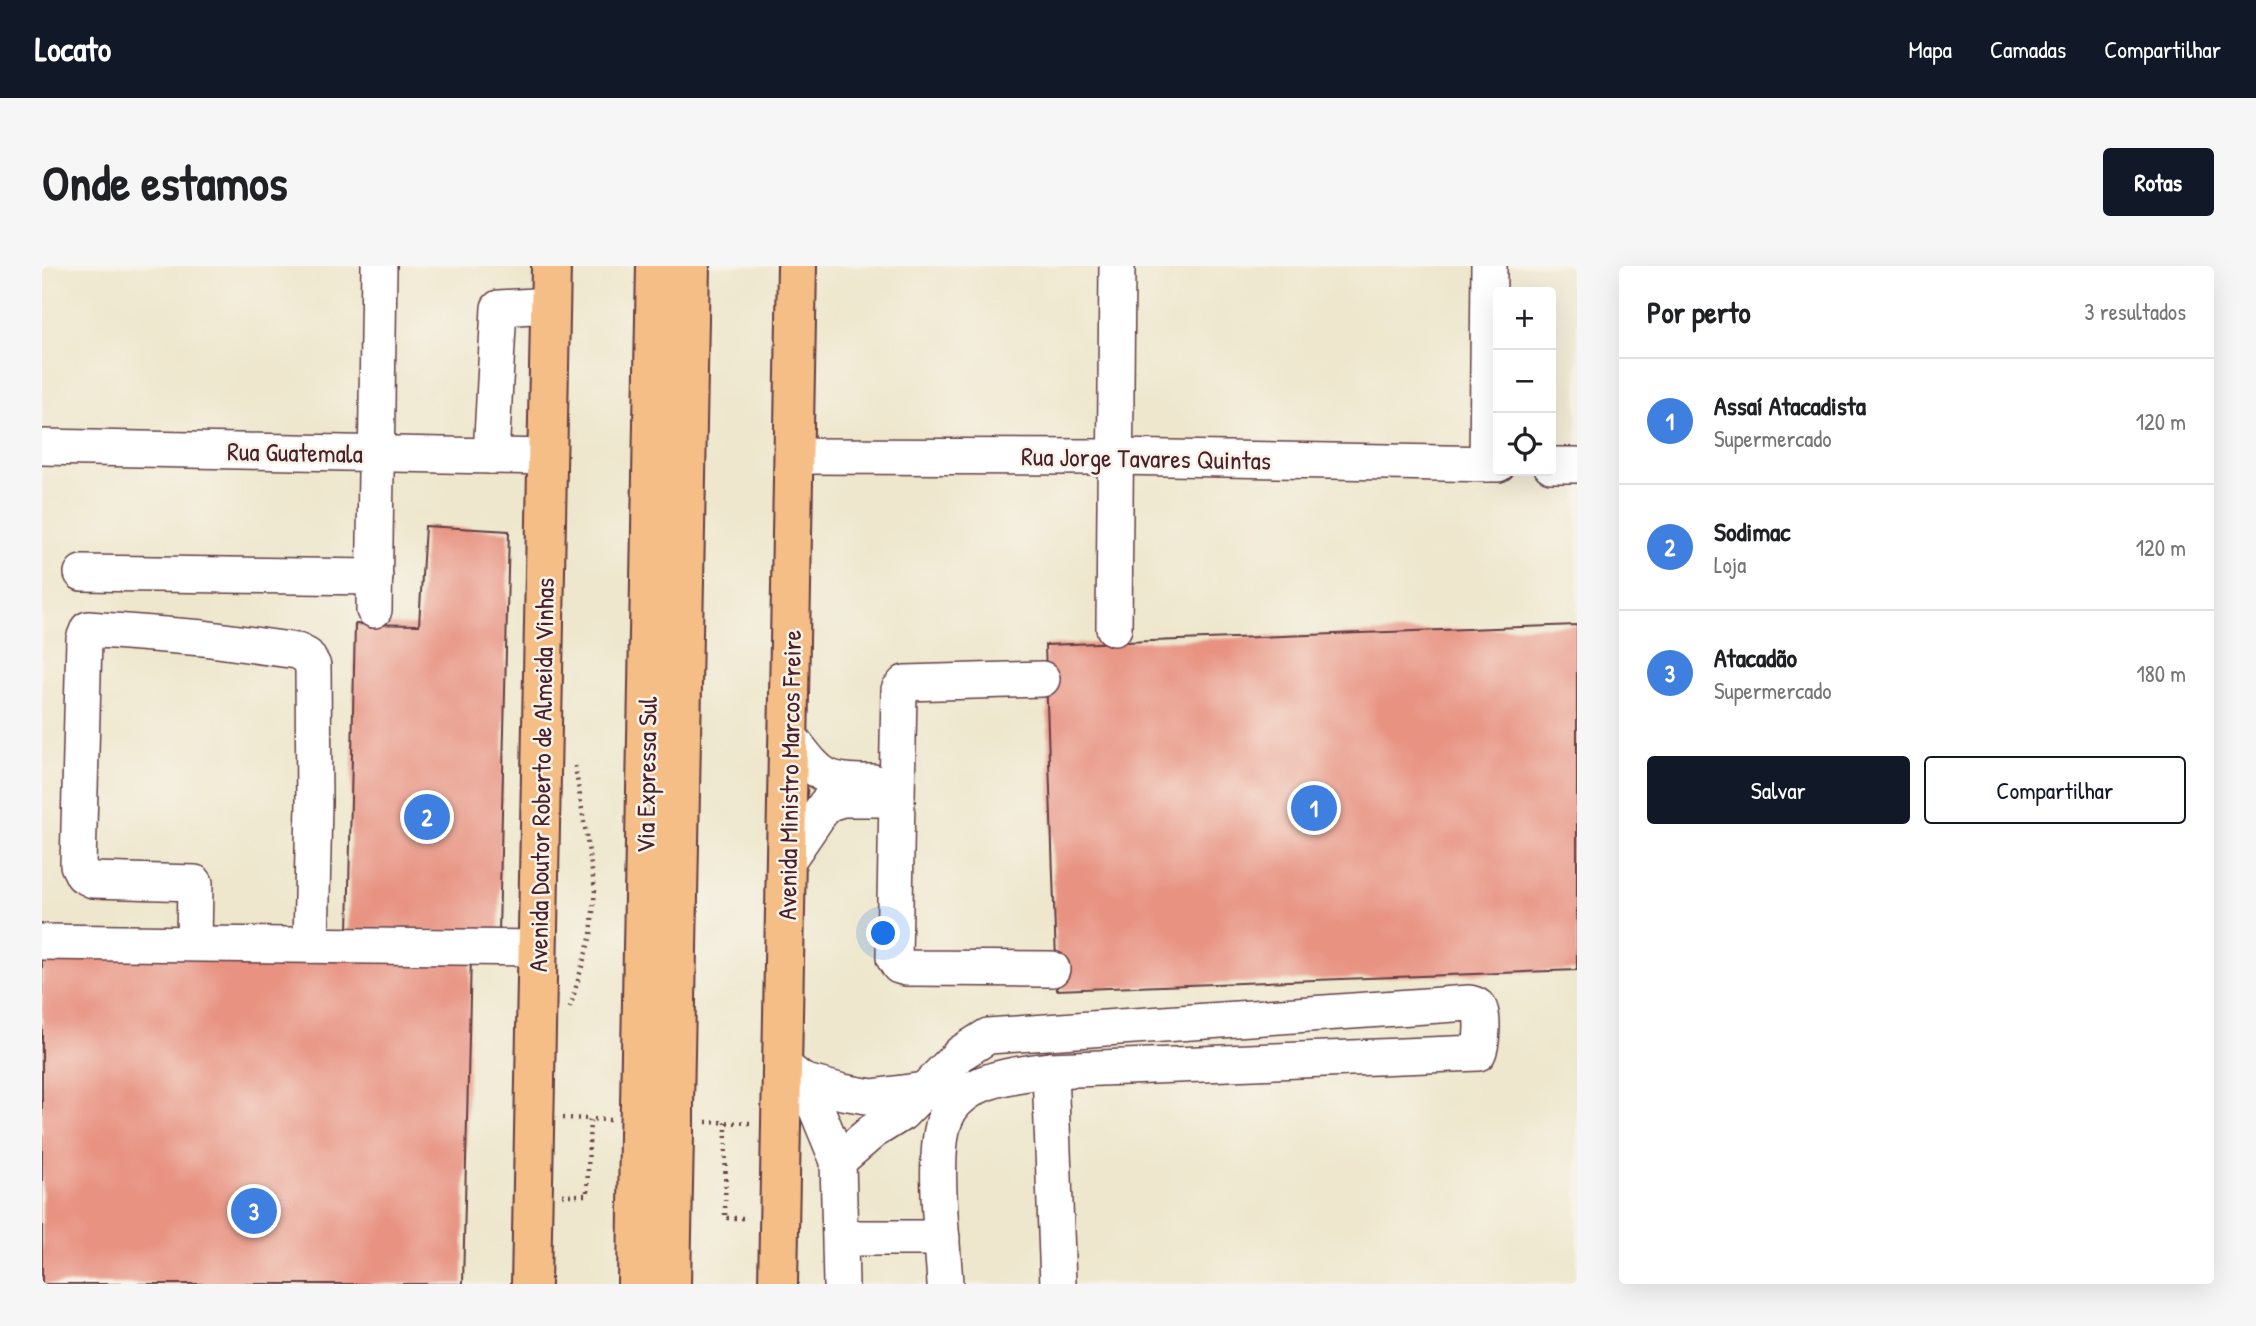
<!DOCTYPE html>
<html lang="pt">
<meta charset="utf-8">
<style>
body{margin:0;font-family:"Patrick Hand",sans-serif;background:#f6f6f6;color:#202124}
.controls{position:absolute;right:21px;top:21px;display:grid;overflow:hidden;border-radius:7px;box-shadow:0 7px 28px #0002}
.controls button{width:63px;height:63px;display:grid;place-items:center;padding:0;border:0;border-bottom:2px solid #e0e0e0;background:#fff;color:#202124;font:35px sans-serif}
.you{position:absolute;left:842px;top:668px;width:24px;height:24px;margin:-18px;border:5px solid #fff;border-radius:50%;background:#1a73e8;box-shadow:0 0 0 10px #1a73e833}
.badge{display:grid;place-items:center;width:46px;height:46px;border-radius:50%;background:#111827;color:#fff;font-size:23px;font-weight:700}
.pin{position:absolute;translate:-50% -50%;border:4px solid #fff;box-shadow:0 2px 7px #0006}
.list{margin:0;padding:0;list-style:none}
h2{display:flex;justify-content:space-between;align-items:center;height:91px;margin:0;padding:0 28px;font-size:30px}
h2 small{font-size:23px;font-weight:400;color:#757577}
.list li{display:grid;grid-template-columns:46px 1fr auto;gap:21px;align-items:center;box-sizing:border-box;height:126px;padding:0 28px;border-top:2px solid #e0e0e0}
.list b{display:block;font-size:26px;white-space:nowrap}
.list p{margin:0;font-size:23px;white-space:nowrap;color:#757577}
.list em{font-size:23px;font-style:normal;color:#757577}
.actions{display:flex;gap:14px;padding:21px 28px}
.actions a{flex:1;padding:16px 0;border:2px solid #111827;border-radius:7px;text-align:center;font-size:24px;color:#111827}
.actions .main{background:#111827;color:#fff}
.icon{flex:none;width:38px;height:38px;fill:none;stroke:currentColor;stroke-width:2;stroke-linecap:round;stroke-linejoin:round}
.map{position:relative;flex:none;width:1535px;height:1018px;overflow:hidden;border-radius:7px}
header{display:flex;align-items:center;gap:42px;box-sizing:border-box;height:98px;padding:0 35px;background:#111827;color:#fff}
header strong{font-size:33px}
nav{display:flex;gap:38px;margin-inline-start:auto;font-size:24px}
.intro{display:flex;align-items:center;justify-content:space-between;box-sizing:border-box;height:168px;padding:0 42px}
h1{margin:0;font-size:49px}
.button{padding:18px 32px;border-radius:7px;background:#111827;color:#fff;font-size:24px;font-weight:700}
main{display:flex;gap:42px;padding:0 42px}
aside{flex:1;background:#fff;border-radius:7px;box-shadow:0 7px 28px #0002}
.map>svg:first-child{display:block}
.building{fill:#e89382}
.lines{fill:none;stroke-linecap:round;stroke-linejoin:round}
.minor-casing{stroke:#633d43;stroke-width:38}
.major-casing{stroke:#633d43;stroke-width:42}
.highway-casing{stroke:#633d43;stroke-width:42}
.path{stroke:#633d43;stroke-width:4.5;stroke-dasharray:2 5;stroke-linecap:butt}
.minor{stroke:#fff;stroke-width:35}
.major{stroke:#f5be86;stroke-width:38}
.highway{stroke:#f5be86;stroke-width:38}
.highway-bridge-casing{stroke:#633d43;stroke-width:42;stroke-linecap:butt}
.highway-bridge{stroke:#f5be86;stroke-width:38}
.labels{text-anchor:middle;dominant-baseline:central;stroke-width:5;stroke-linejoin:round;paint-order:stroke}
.street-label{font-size:26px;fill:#4a1f2b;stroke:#f7f3e8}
</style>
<header>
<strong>Locato</strong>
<nav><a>Mapa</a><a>Camadas</a><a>Compartilhar</a></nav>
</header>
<div class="intro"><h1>Onde estamos</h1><a class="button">Rotas</a></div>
<main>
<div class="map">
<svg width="1535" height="1018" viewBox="0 0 1535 1018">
<rect width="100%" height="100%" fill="#f7f3e8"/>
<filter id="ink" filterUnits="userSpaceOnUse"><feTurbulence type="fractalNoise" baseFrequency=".0143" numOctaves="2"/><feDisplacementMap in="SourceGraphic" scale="14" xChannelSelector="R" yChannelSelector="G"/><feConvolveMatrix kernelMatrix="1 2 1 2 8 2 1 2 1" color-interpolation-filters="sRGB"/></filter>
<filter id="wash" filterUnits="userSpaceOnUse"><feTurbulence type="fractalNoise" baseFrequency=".00686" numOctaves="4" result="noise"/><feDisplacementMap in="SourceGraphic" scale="28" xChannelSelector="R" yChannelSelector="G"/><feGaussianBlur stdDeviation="1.57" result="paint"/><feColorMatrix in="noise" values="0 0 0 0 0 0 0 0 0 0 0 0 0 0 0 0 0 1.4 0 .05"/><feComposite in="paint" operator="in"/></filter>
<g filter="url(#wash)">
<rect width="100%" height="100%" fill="#eee7cd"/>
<g id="blocks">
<g class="building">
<path d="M383,260L467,265L457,666L306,665L313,358L377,359Z"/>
<path d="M1535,359V704L1015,724L1003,379Z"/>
<path d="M0,681L429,689L421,1018H0Z"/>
</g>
</g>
</g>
<g filter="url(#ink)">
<use href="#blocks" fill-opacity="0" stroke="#633d43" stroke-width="2"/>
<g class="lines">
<g class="minor-casing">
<g id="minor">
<path d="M0,181L505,191"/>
<path d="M449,190L457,42L508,39"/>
<path d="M752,190L1073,191L1456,198"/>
<path d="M1445,198L1447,0"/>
<path d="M1509,199H1535"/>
<path d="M40,307L333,311"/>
<path d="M332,344L337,0"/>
<path d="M1072,362L1075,0"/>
<path d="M1000,413L863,417L857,424L852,692L857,700L864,702L1010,703"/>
<path d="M748,471C778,509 779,517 831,516"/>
<path d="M745,595L784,538L800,533H855"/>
<path d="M0,676L496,682"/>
<path d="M152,677L153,617L51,614L41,609L36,599L42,373L46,363L161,372L255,385L265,390L271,400L272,536L269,679"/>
<path d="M741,800L760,815L775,844L796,895L799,1018"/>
<path d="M1008,804L1016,1018"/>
<path d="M760,815L801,826L830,831L882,824"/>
<path d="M796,895L831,865L860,847L919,787L946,770L1427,737C1431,738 1434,738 1437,742C1442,749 1440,780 1436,787L1008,804C985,807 948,811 929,824C919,830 909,839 904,851C889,884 901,979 903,1018"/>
<path d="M799,972H900"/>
</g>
</g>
<g class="major-casing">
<g id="major">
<path d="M489,1018L509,0"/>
<path d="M736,1018L755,0"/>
</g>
</g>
<g class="highway-casing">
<g id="highway">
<path d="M598,839L614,0"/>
<path d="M632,840L648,0"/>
<path d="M595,1018L597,869"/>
<path d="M629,1018L632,869"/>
</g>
</g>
<g class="path">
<path d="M528,742L549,669L553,624L533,500"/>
<path d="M521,852L548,853"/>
<path d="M664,856L708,857"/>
<path d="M684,856L683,952H706"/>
<path d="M520,929H545L548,853L568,854"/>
</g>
<use href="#minor" class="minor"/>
<use href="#major" class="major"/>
<use href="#highway" class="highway"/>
<g class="highway-bridge-casing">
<g id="highway-bridge">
<path d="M597,869L598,839"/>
<path d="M632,869V840"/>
</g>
</g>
<use href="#highway-bridge" class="highway-bridge"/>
</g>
</g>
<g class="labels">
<g class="street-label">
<text transform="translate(253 186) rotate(1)">Rua Guatemala</text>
<text transform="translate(1104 192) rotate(1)">Rua Jorge Tavares Quintas</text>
<text transform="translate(499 509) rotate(-89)">Avenida Doutor Roberto de Almeida Vinhas</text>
<text transform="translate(604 509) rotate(-89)">Via Expressa Sul</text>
<text transform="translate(747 509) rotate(-89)">Avenida Ministro Marcos Freire</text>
</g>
</g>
</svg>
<div class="controls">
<button>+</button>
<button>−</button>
<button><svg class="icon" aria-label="locate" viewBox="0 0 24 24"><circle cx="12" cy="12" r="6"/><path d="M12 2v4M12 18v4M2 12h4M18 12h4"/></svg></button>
</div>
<div class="you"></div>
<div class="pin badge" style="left:1272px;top:542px;background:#3f7fe0">1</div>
<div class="pin badge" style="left:385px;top:551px;background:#3f7fe0">2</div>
<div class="pin badge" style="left:212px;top:945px;background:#3f7fe0">3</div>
</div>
<aside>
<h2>Por perto<small>3 resultados</small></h2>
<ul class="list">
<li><span class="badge" style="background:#3f7fe0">1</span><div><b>Assaí Atacadista</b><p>Supermercado</p></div><em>120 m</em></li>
<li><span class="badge" style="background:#3f7fe0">2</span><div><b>Sodimac</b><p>Loja</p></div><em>120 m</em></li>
<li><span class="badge" style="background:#3f7fe0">3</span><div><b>Atacadão</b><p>Supermercado</p></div><em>180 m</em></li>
</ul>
<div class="actions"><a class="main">Salvar</a><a>Compartilhar</a></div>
</aside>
</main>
